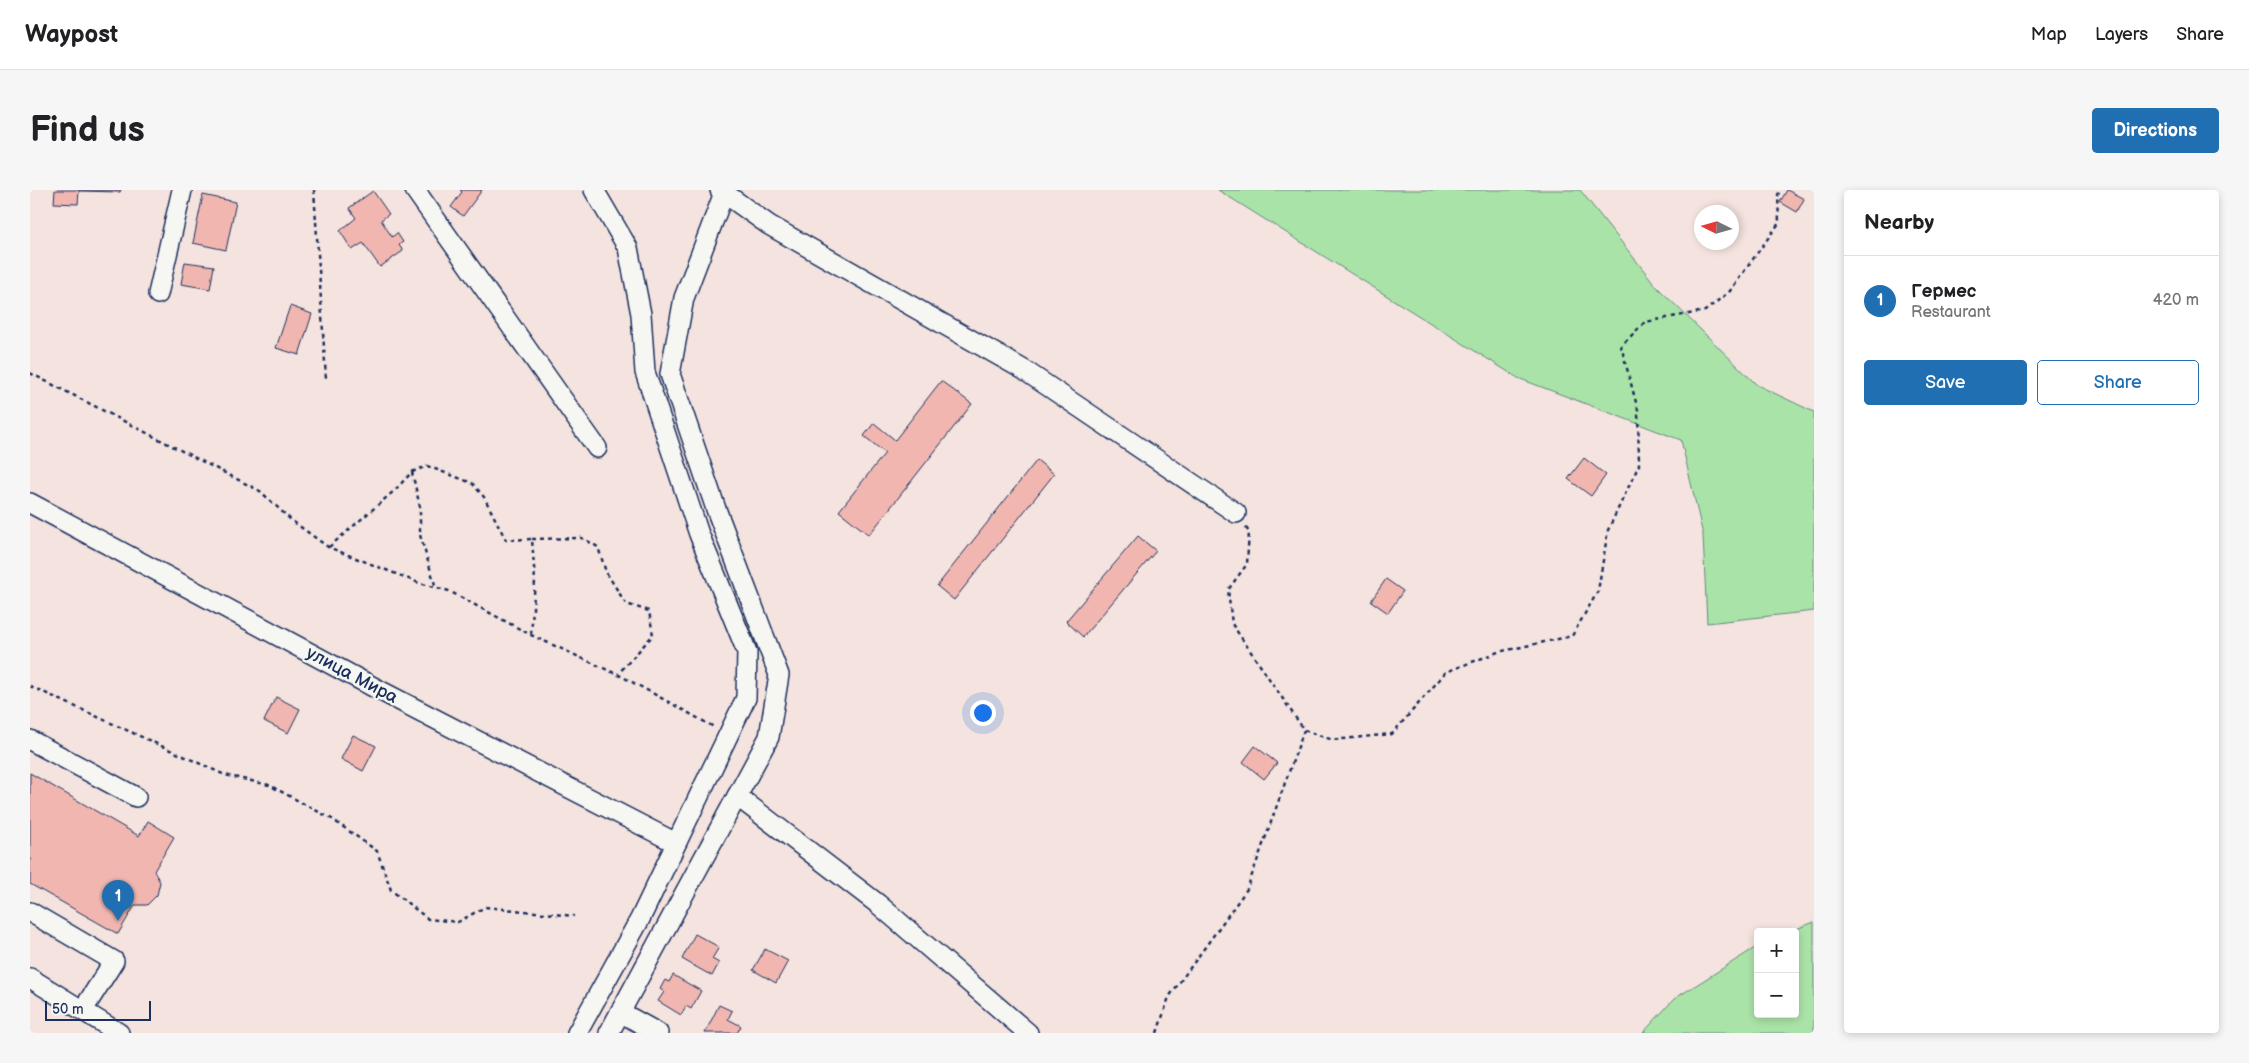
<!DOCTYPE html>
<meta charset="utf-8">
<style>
body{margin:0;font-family:"Balsamiq Sans",sans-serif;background:#f6f6f6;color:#202124}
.controls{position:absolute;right:15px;bottom:15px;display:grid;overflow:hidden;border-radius:5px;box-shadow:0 2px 8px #0003}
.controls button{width:45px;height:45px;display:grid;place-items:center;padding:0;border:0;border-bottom:1px solid #e0e0e0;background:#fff;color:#202124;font:25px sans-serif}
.compass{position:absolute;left:1664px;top:15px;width:45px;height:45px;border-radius:50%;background:#fff;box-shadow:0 2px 8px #0003;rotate:275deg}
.scale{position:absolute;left:15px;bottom:12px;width:106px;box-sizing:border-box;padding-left:5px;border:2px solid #1b2f5e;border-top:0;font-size:14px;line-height:18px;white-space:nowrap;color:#1b2f5e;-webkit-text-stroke:4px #f6f6f2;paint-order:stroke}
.you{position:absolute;left:952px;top:522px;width:18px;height:18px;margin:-12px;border:4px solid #fff;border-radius:50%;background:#1a73e8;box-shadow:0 0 0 8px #1a73e833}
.badge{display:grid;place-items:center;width:32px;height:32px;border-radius:50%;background:#1f6fb2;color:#fff;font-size:16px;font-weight:700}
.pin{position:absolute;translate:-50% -41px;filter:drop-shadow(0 1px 2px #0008)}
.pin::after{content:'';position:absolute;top:26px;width:18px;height:15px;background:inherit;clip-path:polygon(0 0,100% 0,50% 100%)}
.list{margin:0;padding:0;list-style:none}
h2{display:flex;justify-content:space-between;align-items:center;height:65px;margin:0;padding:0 20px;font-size:21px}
h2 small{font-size:16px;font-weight:400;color:#757577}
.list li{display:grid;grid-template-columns:32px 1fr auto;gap:15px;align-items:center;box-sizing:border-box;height:90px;padding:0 20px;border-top:1px solid #e0e0e0}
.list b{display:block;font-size:19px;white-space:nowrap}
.list p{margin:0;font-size:16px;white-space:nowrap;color:#757577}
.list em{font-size:16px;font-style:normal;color:#757577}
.actions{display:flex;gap:10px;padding:15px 20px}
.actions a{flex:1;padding:11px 0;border:1px solid #1f6fb2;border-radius:5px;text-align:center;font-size:18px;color:#1f6fb2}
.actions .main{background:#1f6fb2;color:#fff}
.map{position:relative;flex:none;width:1784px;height:843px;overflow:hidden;border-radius:5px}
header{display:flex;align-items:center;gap:30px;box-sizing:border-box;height:70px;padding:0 25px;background:#fff;border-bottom:1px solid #e0e0e0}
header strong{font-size:24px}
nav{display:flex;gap:28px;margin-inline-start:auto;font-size:18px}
.intro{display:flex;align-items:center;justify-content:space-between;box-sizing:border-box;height:120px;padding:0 30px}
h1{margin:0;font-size:35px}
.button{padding:12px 22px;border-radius:5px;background:#1f6fb2;color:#fff;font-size:18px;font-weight:700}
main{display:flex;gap:30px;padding:0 30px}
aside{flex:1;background:#fff;border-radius:5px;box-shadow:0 2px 8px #0003}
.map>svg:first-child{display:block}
.green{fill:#aae3a7;stroke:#628982}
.building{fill:#f1b6b0;stroke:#1b2f5e}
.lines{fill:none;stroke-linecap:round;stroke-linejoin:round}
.minor-casing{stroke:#1b2f5e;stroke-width:22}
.path{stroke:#1b2f5e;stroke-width:2.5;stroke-dasharray:4 4;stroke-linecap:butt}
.minor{stroke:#f6f6f2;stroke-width:19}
.labels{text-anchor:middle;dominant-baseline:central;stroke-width:4.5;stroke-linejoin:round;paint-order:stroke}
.street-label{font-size:18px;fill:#1b2f5e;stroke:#f6f6f2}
</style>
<header>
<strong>Waypost</strong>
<nav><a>Map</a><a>Layers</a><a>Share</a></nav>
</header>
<div class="intro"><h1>Find us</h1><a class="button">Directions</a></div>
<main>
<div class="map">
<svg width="1784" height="843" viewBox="0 0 1784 843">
<rect width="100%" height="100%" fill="#f4e3de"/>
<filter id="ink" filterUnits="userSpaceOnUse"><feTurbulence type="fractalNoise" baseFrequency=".02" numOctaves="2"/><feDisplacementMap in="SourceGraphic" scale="10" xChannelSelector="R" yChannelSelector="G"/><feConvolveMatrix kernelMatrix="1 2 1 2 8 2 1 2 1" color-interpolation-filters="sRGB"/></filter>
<g filter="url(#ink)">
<g class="green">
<path d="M1188,0H1550L1627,97L1727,195L1784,222V421L1677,433L1673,345L1651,250L1488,188Z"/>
<path d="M1784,732V843H1613L1644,809L1728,756V824H1765V742H1759Z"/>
</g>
<g class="building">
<path d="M25,0H91L90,2L49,1L48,14L24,13Z"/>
<path d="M430,0H452L433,26L421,17L432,2Z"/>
<path d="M1757,0L1774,9L1767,22L1750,12Z"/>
<path d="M343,1L359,24L351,30L362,47L367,43L373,52L369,55L373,61L350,77L333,53L322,60L310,41L326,28L319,18Z"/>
<path d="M173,5L206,12L196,60L163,53Z"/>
<path d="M155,72L184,76L180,99L151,94Z"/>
<path d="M260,116L282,124L269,165L246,158Z"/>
<path d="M911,191L942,214L839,345L809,321L855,263L834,246L844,233L865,250Z"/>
<path d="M1554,268L1576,285L1561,306L1538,289Z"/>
<path d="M1007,270L1024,284L924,410L907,396Z"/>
<path d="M1108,346L1126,361L1053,447L1036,431Z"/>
<path d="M1356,389L1373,401L1358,423L1341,411Z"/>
<path d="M246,507L270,519L258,543L234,531Z"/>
<path d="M323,545L346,556L333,581L311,569Z"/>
<path d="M1225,556L1247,573L1234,589L1213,572Z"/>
<path d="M0,583L109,646L118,631L144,647L124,681L130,692L127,705L117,715H105L88,744L0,694Z"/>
<path d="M665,744L689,757L682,769L689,773L682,786L652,769Z"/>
<path d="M735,759L758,771L746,793L723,780Z"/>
<path d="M643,785L671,801L661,819L656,816L651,825L628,811L634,802L630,799L635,790L639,792Z"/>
<path d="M689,815L702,821L698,829L711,836L707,843H675Z"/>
</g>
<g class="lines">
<g class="minor-casing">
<g id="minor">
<path d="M385,0L567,258"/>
<path d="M690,0L739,35L994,180L1206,323"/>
<path d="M128,104L152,0"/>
<path d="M0,313L349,500L646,653"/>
<path d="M0,550L106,607"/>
<path d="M707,606L848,714L998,843"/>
<path d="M0,722L84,771L53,820"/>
<path d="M0,788L89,843"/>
<path d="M590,822L628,843"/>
<path d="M547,843L610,729L716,508L717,462L669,344L615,182L611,124L598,58L564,0"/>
<path d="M579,843L739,547L749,485L686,319L640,184L654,108L694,3"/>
</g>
</g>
<g class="path">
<path d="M284,0L296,189"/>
<path d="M0,183L230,301L261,330L298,357L389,393L419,401L501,445L593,487L684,537"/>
<path d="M382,282L397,276L442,293L454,307L476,350L502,349L505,391L501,445"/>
<path d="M502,349L552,348L568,357L576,382L596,414L619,421L623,445L588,484"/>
<path d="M299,357L364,301L382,282L390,317V345L406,398"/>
<path d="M0,496L195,585L239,595L302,629L347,661L361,700L398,729L428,732L455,717L544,726"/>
<path d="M1274,540L1303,550L1362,544L1416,482L1468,462L1542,446L1568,401L1578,340L1609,275L1608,220L1591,156L1615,132L1675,121L1700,101L1749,33L1748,5L1750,0"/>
<path d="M1127,843L1139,807L1217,699L1274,540L1202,434L1198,400L1217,374L1219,342L1214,335"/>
</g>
<use href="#minor" class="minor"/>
</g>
</g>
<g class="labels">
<g class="street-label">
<text transform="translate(322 485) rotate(28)">улица Мира</text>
</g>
</g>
</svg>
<div class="controls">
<button>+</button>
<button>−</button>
</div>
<svg class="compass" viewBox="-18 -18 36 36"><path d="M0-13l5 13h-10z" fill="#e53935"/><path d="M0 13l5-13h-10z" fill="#757577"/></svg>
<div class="scale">50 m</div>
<div class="you"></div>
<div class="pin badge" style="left:88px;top:731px">1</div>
</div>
<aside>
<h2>Nearby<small></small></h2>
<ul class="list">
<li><span class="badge">1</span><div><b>Гермес</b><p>Restaurant</p></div><em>420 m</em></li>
</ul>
<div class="actions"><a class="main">Save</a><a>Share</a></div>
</aside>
</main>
